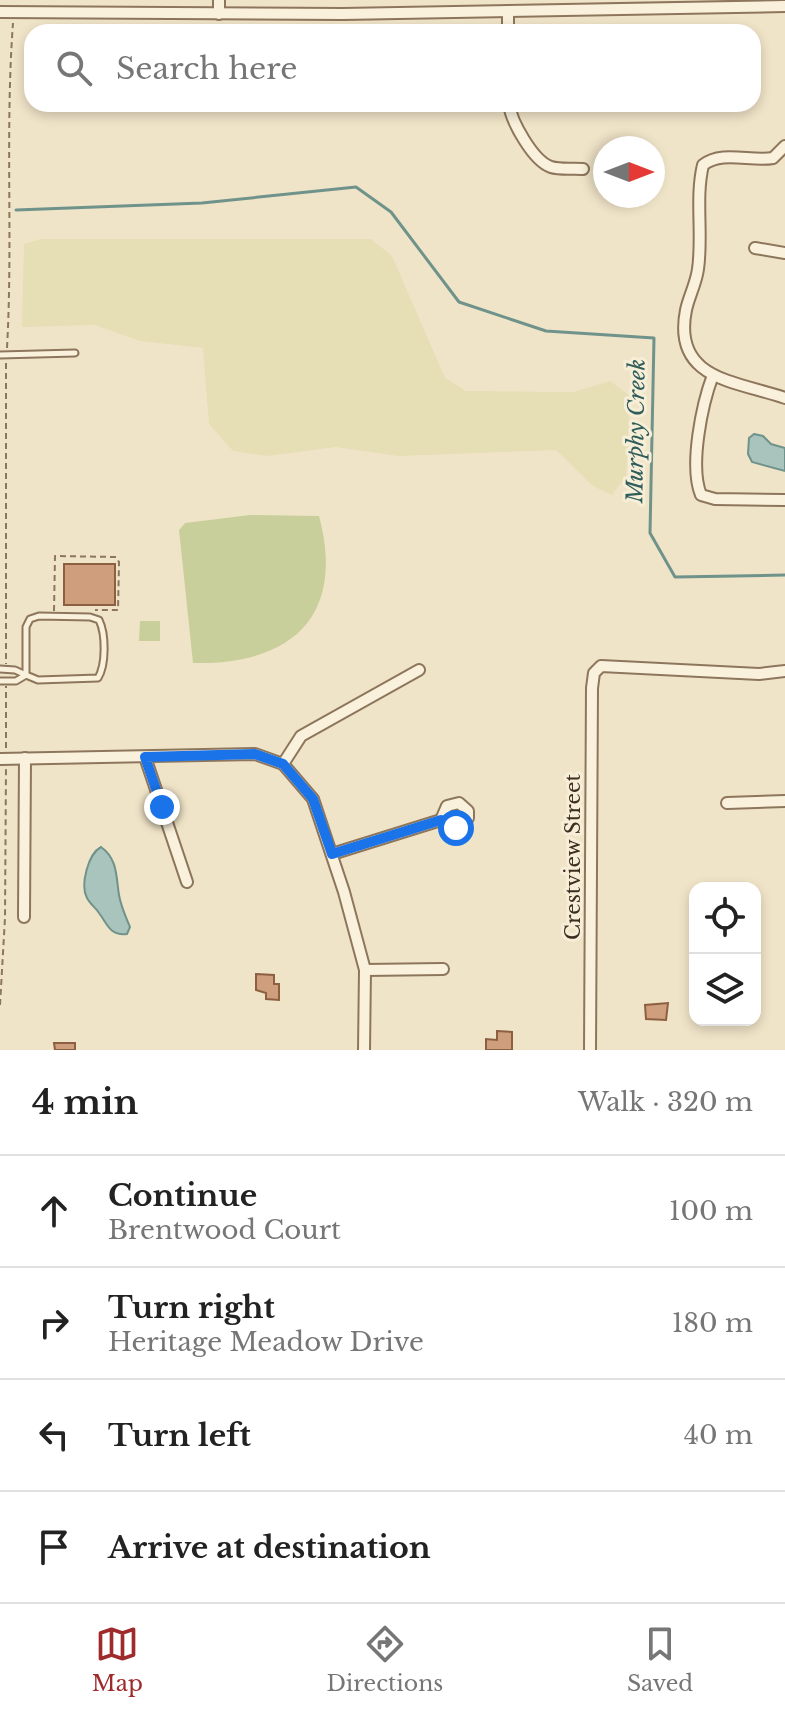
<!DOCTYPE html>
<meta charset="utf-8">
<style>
body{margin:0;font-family:"Libre Baskerville",serif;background:#f2f2f2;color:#222}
.controls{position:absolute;right:24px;bottom:24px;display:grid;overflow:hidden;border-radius:16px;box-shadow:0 4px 12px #0003}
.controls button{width:72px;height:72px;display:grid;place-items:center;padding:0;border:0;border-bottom:2px solid #e0e0e0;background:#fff;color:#222;font:40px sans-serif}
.compass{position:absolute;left:593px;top:136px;width:72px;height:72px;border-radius:50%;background:#fff;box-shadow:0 4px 12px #0003;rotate:90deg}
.stop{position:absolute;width:24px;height:24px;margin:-18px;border:6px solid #1a73e8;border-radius:50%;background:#fff}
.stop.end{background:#1a73e8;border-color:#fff;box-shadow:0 2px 8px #0008}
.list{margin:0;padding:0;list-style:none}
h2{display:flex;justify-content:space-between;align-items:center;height:104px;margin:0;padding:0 32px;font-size:34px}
h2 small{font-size:26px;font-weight:400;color:#767676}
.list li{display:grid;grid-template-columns:52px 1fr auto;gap:24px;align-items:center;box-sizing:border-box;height:112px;padding:0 32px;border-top:2px solid #e0e0e0}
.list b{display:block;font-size:30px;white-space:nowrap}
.list p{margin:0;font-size:26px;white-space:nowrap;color:#767676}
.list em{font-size:26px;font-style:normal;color:#767676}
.icon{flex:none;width:44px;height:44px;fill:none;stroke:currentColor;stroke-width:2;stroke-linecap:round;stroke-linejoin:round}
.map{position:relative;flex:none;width:785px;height:1050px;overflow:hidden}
.search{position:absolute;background:#fff;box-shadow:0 4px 12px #0003;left:24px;right:24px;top:24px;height:88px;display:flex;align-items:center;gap:20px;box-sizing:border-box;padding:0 28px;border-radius:24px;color:#767676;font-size:30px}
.sheet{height:552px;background:#fff}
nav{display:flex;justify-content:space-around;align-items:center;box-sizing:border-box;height:112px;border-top:2px solid #e0e0e0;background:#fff;font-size:22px;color:#767676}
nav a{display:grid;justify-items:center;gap:4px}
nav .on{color:#9e2a2b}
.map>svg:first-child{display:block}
.farmland{fill:#e6deb5}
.green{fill:#c9cf9b}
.water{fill:#a9c4bc;stroke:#6f938a;stroke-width:2}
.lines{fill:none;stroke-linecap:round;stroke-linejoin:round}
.stream{stroke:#6f938a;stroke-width:3}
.building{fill:#cf9f7d;stroke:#8d5f41;stroke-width:2}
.service-casing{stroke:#8d765c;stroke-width:9}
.minor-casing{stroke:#8d765c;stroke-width:14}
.path{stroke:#8d765c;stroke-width:2;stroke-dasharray:6 4;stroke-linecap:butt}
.service{stroke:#faf1dc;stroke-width:5}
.minor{stroke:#faf1dc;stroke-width:10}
.route{stroke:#1a73e8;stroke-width:10}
.labels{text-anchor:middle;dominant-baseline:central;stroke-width:6;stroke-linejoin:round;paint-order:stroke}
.street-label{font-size:20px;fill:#3d2e20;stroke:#f7eed8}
.water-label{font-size:22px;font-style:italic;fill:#2f5d5a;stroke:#f7eed8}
</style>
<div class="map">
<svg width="785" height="1050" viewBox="0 0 785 1050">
<rect width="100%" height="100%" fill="#f0e4c8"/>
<path class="farmland" d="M42,239H371L392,256L445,378L466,391L574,392L610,381L630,396L626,476L612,495L593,486L556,450L398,456L336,447L267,456L233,451L209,424L203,348L140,341L95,325L22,327L24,244Z"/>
<g class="green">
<path d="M250,515L319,516C346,617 291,665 193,663L179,530L185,523Z"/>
<path d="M140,621H160V641H139Z"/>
</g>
<g class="water">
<path d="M754,434L763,436L771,444L785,448V471L752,462L748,454L749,438Z"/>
<path d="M101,847C118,859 116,877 119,895C121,907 126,917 130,927L127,934C110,936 108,925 99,913C96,908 90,904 87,898C80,885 88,854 101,847Z"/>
</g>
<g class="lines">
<path class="stream" d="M16,210L202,203L356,187L391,212L459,302L546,331L654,338L650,533L675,577L785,575"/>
</g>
<g class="building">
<rect x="64" y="564" width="51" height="41"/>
<path d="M256,974L274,975V984H279V1000L266,999V993L256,990Z"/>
<path d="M668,1003L666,1020L646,1019L645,1005Z"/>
<path d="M497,1031L512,1032V1050H486V1039L497,1040Z"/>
<path d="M54,1043H75V1050H55Z"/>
</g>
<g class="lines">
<g class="service-casing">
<g id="service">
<path d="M0,355L75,353"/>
<path d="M39,616L90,617L99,620C106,634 106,665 98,678L38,680L26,675V627L30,619Z"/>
<path d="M0,669L15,670L26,675L16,681H0"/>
</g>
</g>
<g class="minor-casing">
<g id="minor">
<path d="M0,12L343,14L785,6"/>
<path d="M219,14V0"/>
<path d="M508,32V11"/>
<path d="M509,104C511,121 533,161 551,167C560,170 573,168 583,169"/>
<path d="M785,146L773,158C751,162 722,150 703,165C695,198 703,235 698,269C696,284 689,296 686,310C672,380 736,381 785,398"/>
<path d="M755,248L785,253"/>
<path d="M713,375C702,404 689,466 701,495L715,499L785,500"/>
<path d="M145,757L187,882"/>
<path d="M0,759L255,754L283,764L313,799L344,892L365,970L364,1050"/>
<path d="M283,764L301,736L419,670"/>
<path d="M727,803L785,801"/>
<path d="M332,854L441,820L447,806L459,803L468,811V818L460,827H452L441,820"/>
<path d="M24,917L25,758"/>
<path d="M365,970L443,969"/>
<path d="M590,1050L592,688L594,673L601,666L759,674L785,671"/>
</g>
</g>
<g class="path">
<path d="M7,348C13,240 5,131 13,23"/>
<path d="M6,363V664"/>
<path d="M54,611L55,556L116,557L119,562L118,610H95"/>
<path d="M6,748V686"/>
<path d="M0,1005L5,918L6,766"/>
</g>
<use href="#service" class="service"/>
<use href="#minor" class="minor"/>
</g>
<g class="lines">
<path class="route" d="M162,807L145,757L255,754L283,764L313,799L332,854L441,820L456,828"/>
</g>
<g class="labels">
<g class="street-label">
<text transform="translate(573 857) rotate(-90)">Crestview Street</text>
</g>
<g class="water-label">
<text transform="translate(636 431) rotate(-89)">Murphy Creek</text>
</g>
</g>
</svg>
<div class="controls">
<button><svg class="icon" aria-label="locate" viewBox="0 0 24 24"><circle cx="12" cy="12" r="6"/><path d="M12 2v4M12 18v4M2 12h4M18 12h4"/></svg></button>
<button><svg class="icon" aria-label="layers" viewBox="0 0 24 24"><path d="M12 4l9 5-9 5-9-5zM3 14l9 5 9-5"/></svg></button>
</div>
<svg class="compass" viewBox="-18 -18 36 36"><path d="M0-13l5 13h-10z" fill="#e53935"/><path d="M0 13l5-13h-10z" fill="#767676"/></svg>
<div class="stop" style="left:456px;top:828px"></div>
<div class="stop end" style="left:162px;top:807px"></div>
<div class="search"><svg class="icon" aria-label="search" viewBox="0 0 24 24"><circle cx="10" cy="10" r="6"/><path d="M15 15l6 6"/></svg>Search here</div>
</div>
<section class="sheet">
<h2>4 min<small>Walk · 320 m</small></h2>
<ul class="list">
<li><svg class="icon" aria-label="ahead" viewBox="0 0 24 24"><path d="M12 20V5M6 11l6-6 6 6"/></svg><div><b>Continue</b><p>Brentwood Court</p></div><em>100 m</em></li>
<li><svg class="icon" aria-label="right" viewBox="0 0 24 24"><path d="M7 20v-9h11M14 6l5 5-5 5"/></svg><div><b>Turn right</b><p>Heritage Meadow Drive</p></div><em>180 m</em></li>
<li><svg class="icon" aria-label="left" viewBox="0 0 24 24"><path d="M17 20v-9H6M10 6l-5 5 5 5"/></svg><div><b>Turn left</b></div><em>40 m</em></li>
<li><svg class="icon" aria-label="arrive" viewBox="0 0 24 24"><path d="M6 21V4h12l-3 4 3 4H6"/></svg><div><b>Arrive at destination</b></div></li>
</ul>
</section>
<nav>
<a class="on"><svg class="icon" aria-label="map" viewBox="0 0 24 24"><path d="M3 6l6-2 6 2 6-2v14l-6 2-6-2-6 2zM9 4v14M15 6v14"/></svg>Map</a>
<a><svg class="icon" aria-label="directions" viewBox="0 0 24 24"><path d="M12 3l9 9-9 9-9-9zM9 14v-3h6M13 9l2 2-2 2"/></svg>Directions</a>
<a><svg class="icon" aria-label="saved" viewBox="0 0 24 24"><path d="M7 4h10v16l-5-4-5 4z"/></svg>Saved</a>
</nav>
